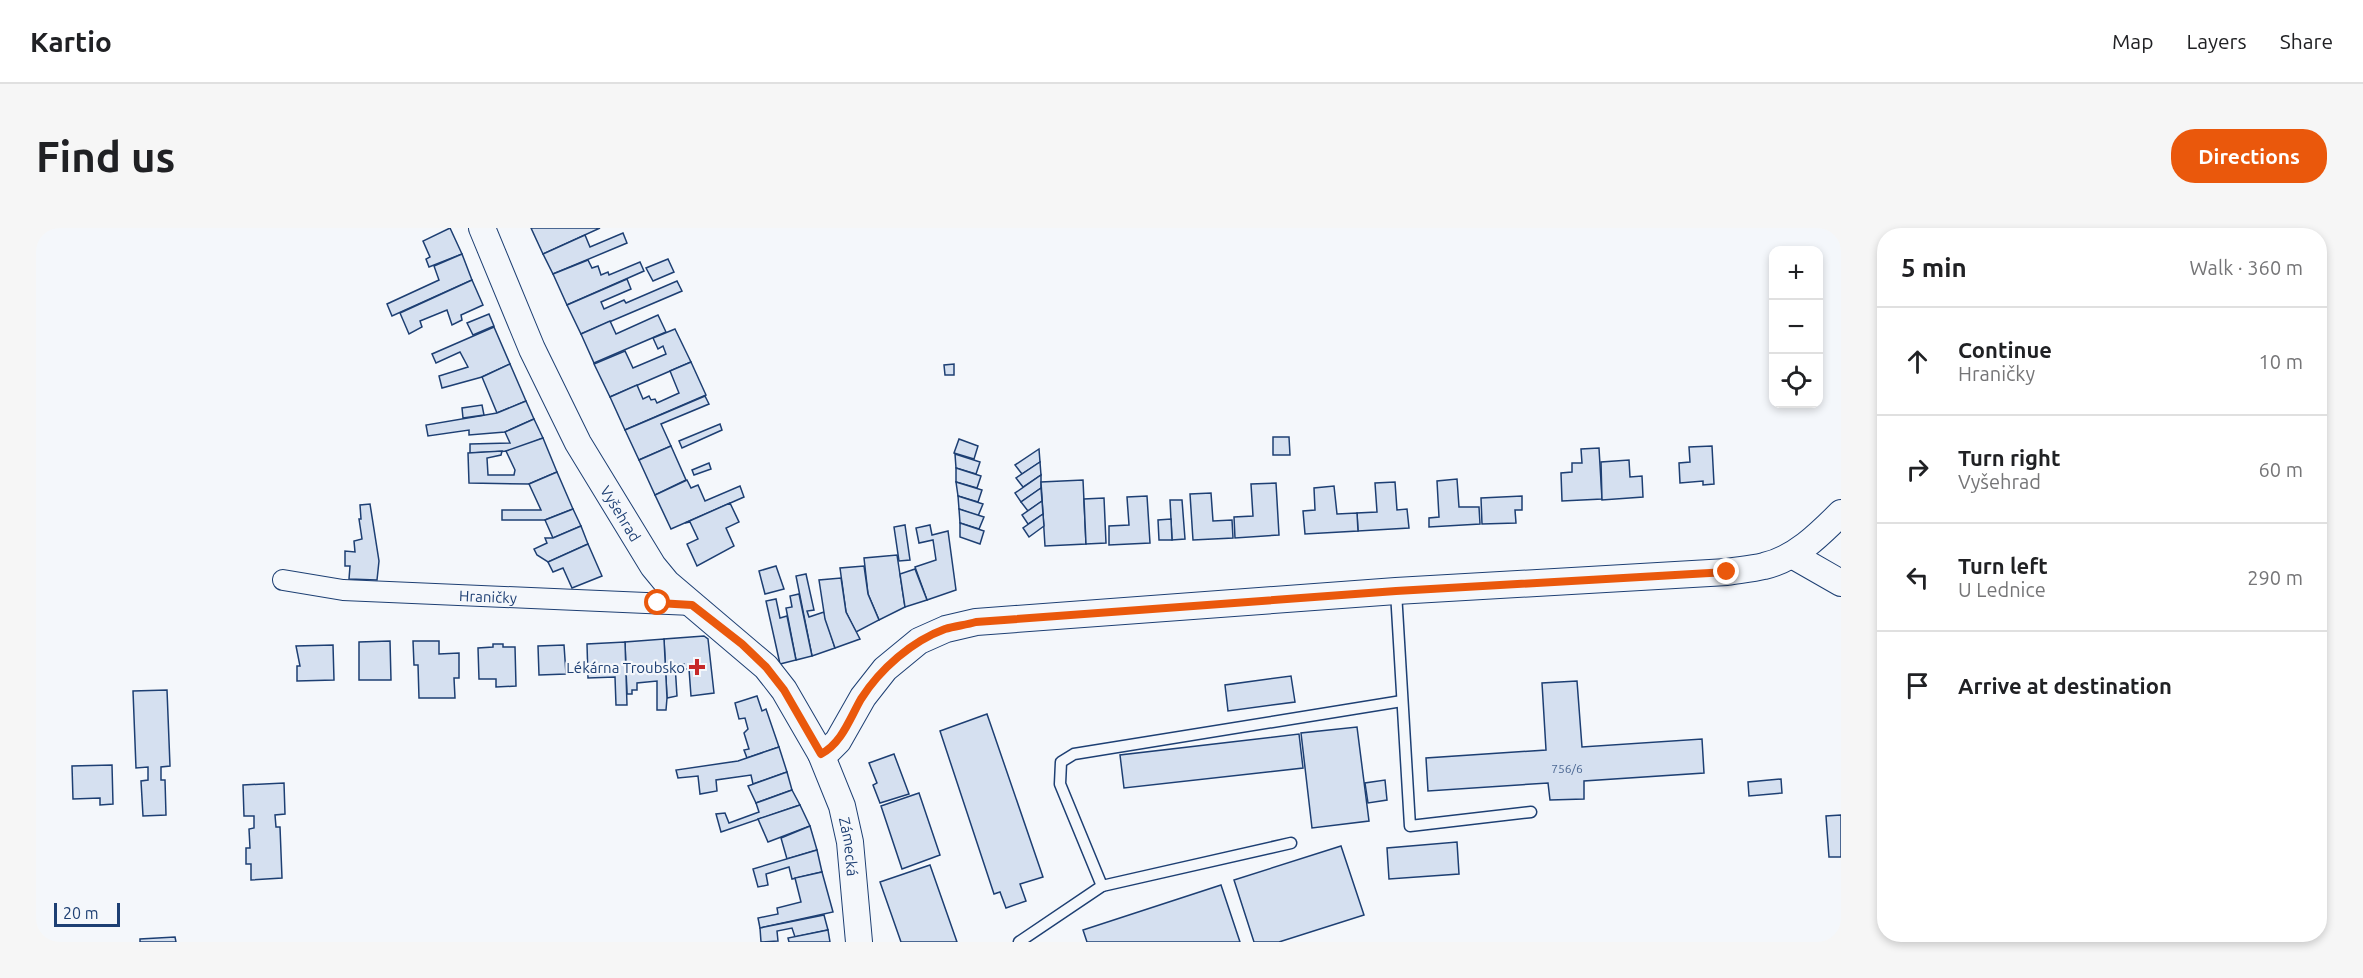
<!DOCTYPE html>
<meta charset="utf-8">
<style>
body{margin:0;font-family:Ubuntu,sans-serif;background:#f6f6f6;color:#202124}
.controls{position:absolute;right:18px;top:18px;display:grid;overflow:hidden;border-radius:12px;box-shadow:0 3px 9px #0003}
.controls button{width:54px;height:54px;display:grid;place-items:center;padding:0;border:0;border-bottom:2px solid #e0e0e0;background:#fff;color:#202124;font:30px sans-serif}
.scale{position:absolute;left:18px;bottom:15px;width:66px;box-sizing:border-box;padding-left:6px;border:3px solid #1d3f73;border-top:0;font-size:16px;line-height:21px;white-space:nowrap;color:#1d3f73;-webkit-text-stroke:4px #f4f7fb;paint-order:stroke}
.stop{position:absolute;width:18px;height:18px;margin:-14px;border:4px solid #ea580c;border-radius:50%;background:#fff}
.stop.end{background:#ea580c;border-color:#fff;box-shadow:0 2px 6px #0008}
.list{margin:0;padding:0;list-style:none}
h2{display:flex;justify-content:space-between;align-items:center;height:78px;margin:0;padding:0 24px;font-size:26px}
h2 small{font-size:20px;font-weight:400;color:#757577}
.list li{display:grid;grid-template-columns:39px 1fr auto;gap:18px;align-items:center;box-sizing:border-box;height:108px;padding:0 24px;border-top:2px solid #e0e0e0}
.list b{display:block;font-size:22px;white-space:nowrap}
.list p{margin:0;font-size:20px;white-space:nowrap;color:#757577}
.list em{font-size:20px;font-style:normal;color:#757577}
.icon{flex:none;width:33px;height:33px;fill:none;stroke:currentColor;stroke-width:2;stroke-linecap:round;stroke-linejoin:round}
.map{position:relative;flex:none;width:1805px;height:714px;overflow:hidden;border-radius:24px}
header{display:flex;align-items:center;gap:36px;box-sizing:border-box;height:84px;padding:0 30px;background:#fff;border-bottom:2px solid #e0e0e0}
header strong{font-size:28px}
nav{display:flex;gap:33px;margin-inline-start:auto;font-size:21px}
.intro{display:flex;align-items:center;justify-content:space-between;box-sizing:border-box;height:144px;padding:0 36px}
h1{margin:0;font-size:42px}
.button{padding:15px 27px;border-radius:24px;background:#ea580c;color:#fff;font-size:21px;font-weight:700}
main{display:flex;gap:36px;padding:0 36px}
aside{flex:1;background:#fff;border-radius:24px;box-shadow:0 3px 9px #0003}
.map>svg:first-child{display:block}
.building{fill:#d5e0f0;stroke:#1d3f73;stroke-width:1.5}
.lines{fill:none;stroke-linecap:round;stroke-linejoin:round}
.service-casing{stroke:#1d3f73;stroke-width:13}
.minor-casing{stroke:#1d3f73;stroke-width:22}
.tertiary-casing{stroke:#1d3f73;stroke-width:28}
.service{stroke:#f4f7fb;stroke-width:10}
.minor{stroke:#f4f7fb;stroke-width:20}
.tertiary{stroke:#f4f7fb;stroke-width:26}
.route{stroke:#ea580c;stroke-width:8}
.poi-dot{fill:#c62828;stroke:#f4f7fb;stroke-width:2}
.labels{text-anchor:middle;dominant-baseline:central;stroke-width:4.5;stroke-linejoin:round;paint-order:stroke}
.number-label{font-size:12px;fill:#4b6792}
.street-label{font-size:15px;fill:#1d3f73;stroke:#f4f7fb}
.poi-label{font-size:15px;fill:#1d3f73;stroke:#f4f7fb;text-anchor:end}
</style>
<header>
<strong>Kartio</strong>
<nav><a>Map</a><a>Layers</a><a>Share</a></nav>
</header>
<div class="intro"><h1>Find us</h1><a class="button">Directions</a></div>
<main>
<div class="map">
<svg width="1805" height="714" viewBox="0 0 1805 714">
<rect width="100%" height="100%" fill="#f4f7fb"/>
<g class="building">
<path d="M414,0L426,26L393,39L390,31L394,29L387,13Z"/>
<path d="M495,0H564L507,26Z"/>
<path d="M587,5L591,15L517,46L507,26L549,7L554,19Z"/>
<path d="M426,26L436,52L356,88L351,76L403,52L398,38Z"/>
<path d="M632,31L638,44L617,53L610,40Z"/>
<path d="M552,32L556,40L562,38L565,47L572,44L573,47L604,34L608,43L531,77L517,46Z"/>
<path d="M591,51L595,61L565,74L568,81L588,72L590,75L641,53L646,63L545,106L531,77Z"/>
<path d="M436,52L447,77L425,87L426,92L416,97L411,82L384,93L386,99L373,106L364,85Z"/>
<path d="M453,86L458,98L437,107L431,95Z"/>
<path d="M622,87L630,104L558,135L545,106L574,93L580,106Z"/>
<path d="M458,99L474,136L446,149L406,160L403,148L432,139L424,124L400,135L396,126Z"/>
<path d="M639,101L655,134L574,169L558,136L589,123L597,140L630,126L627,118L622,121L617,110Z"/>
<path d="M655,134L670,167L589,202L574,169L601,157L607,171L613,168L615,172L619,171L621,175L643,165L634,143Z"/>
<path d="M474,136L490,173L461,185L446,149Z"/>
<path d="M918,136V147H909L908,137Z"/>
<path d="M669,168L673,176L625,196L635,218L603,232L589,202Z"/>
<path d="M490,173L498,191L469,204L433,207V202L392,208L390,197L461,185Z"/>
<path d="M446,177L448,187L427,190L426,180Z"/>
<path d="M498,191L507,210L476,223L434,225V216L474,215L469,204Z"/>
<path d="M684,196L686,202L646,220L643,213Z"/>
<path d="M1237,209H1253L1254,227H1237Z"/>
<path d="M507,210L521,244L493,256L433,255L432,225L466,223L465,227L451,230L452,247H478L479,242L470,223Z"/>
<path d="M923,211L942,218L938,231L918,225Z"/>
<path d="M635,218L650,252L619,267L603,232Z"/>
<path d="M1676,218L1678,256L1667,257V253L1644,255L1643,235L1654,234L1653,219Z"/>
<path d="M1563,220L1566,271L1526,273L1525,245L1536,244V235H1546L1545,221Z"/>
<path d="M1003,221L1004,234L986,246L979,237Z"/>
<path d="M919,226L944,234L940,246L920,240Z"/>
<path d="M1593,232L1594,249L1606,248L1607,269L1566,272L1565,234Z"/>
<path d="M1004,234L1005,247L987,259L980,250Z"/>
<path d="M673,235L675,241L658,247L656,242Z"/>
<path d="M920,240L945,248L941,260L920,254Z"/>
<path d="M521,244L537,281L509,292H466V282H505L493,256Z"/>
<path d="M1005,247V260L985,274L979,265Z"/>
<path d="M1421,251L1423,279H1443L1444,296L1393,299V290L1403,289L1401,253Z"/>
<path d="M651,252L655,260L662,257L669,273L704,258L708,269L635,301L619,267Z"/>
<path d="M1047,252L1050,316L1009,318L1005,254Z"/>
<path d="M920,254L946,262L942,274L922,268Z"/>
<path d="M1359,254L1361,282L1371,281L1373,300L1322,303L1321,285L1341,284L1339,255Z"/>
<path d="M1240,255L1243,307L1199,310L1198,289L1217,288L1215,256Z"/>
<path d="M1298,258L1301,286L1321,285L1322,303L1269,306L1267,283L1279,282L1278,260Z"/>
<path d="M1005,260L1006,273L992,283L985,274Z"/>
<path d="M1175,265L1177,293L1196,292L1197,310L1157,312L1154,266Z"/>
<path d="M922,268L947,276L942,288L923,281Z"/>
<path d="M1111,268L1114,315L1073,317V298L1093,297L1091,269Z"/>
<path d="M1486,268V282H1479L1480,295L1446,296L1445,270Z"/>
<path d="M1068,270L1070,315L1050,316L1048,271Z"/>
<path d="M1134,272H1146L1149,311L1136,312Z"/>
<path d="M1006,273L1007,286L992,296L986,287Z"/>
<path d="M694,275L703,294L690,300L698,318L661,338L651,316L662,311L654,294L649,295Z"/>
<path d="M334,276L343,333L341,352L313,351L314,338H309V323L319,324L318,313L326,311L323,291H325L324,277Z"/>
<path d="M537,281L545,298L517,310L509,292Z"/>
<path d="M923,281L948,289L943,301L924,295Z"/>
<path d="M1007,286L1008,298L993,309L987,300Z"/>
<path d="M1135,291L1136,312H1123L1122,292Z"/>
<path d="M924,295L948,303L944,316L924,309Z"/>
<path d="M869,297L874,332L863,333L858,299Z"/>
<path d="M894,297L896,307L912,303L920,362L891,372L879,339L900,332L897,312L883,315L880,300Z"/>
<path d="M545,298L552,316L512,334L501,327L498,321L511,315L509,310H517Z"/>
<path d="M552,316L566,348L536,360L527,340L517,344L512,334Z"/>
<path d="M861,327L869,379L843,392L832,366L828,330Z"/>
<path d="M740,338L748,361L729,366L723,343Z"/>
<path d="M828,338L832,366L843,392L820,404L810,384L804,340Z"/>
<path d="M879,341L891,372L869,379L864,346Z"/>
<path d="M770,346L778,382L771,383L773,389L788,384L799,420L776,428L760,348Z"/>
<path d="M805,350L810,384L824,411L799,420L789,391L783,352Z"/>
<path d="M763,366L776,428L760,432L750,380L756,379L754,368Z"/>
<path d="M740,371L744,390L751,388L760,432L744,436L730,373Z"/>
<path d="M668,408L672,411L678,465L655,468L653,441H649L648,436H639L641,468L631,470L628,411Z"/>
<path d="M628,411L631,470L630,482H621V453L601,455V462H596V466H591L589,414Z"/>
<path d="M354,413L355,452H323V414Z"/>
<path d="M377,413H403V426L423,425V450H418L419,470H383L382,437H378Z"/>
<path d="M589,414L591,477H580L579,449L552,450L551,416Z"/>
<path d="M457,416H467V419H479L480,458L460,459V451H443L442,420L457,419Z"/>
<path d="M297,417L298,452L261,453V438H264L260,418Z"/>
<path d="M528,417L530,446L503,447L502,418Z"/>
<path d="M1255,448L1259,474L1192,483L1189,457Z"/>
<path d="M1541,453L1546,519L1666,511L1668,545L1548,553V571L1514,572L1512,555L1392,563L1390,530L1510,522L1506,455Z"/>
<path d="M131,462L134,538L125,539V552H129L130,587L107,588L105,553L112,552V539L100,540L97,463Z"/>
<path d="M721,468L726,483L730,481L743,519L711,530L708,522L713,521L708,505L712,501L709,490L703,491L699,475Z"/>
<path d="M951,486L1007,649L984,656L990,673L970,680L964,664L958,666L904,503Z"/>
<path d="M1321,499L1333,593L1276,600L1265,505Z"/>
<path d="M1263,506L1267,540L1088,560L1084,527Z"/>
<path d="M743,519L751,544L717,556L715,547L680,552L681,563L664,566L662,548L642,550L640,542L702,533Z"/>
<path d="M858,526L873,566L844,575L837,557L841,555L833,535Z"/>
<path d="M76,537L77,576L64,577V570L37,571L36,538Z"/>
<path d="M751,544L756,562L720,575L712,558Z"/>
<path d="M1745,551L1746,565L1713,568L1712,554Z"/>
<path d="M1349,552L1351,572L1332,575L1329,555Z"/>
<path d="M248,555L249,586L239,587L240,599H244L246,650L215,652V636H210V620H214L213,601L218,600V588H208L207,557Z"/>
<path d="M756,562L764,577L685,604L680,586L689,585L693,595L723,584L720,575Z"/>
<path d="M883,565L904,627L866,641L845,578Z"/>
<path d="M764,577L774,598L732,614L722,591Z"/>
<path d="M1805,587V629H1793L1790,588Z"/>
<path d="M774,598L781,622L751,631L745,610Z"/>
<path d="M1421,614L1423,646L1353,651L1351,620Z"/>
<path d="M1305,618L1328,687L1243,714H1218L1198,652Z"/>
<path d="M781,622L786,644L756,651L753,639L730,646L732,657L722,659L717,641Z"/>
<path d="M894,637L921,714H865L844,654Z"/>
<path d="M786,644L797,684L724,700L722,690L742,686L741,680L765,674L759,650Z"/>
<path d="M1185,657L1204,714H1051L1047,702Z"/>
<path d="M788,687L792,702L759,709L756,700L741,703L742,713L725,714L724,700Z"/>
<path d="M792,702L794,714H753L752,710Z"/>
<path d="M139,709L140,714H104V711Z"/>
</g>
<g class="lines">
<g class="service-casing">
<g id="service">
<path d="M1360,364L1374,598L1495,584"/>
<path d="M1255,615L1066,658L1024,556L1025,534L1038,526L1366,473"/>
<path d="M983,714L1066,658"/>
</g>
</g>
<g class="minor-casing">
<g id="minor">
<path id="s1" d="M247,352L307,362L656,377"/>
</g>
</g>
<g class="tertiary-casing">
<g id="tertiary">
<path id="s2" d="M446,0L496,121L542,215L617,338L631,355L730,439L748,462L785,526L806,578L814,614L823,714"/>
<path d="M1756,327L1805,355"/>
<path d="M785,526L793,522L802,513L827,469L849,441L883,413L910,401L940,394L1360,363L1691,344C1703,342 1716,341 1728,338C1759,331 1783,307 1805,285"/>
</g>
</g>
<use href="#service" class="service"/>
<use href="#minor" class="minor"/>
<use href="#tertiary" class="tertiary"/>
</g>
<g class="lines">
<path class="route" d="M622,375L656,377L706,416L730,439L748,462L785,526C806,515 814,490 825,471C844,441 876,413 909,401C919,398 930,397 940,394L1360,363L1691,344"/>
</g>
<path class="poi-dot" d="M658 430h6v6h6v6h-6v6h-6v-6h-6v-6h6z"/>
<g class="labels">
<g class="number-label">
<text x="1531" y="540">756/6</text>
</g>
<g class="street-label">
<text stroke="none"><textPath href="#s2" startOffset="318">Vyšehrad</textPath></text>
<text stroke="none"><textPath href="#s1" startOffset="206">Hraničky</textPath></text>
<text stroke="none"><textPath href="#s2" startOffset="732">Zámecká</textPath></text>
</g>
<g class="poi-label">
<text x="649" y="439">Lékárna Troubsko</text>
</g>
</g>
</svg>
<div class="controls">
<button>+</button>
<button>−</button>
<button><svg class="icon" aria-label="locate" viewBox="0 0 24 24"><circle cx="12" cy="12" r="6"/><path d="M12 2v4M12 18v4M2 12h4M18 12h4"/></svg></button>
</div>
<div class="scale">20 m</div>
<div class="stop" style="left:622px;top:375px"></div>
<div class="stop end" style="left:1691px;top:344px"></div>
</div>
<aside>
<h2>5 min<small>Walk · 360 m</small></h2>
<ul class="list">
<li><svg class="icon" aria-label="ahead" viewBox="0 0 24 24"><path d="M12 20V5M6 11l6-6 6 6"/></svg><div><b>Continue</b><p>Hraničky</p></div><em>10 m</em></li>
<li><svg class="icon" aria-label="right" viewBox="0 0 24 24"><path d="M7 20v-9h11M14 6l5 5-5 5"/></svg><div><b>Turn right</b><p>Vyšehrad</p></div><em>60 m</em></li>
<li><svg class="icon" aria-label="left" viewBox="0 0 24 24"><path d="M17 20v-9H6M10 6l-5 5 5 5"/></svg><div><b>Turn left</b><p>U Lednice</p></div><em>290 m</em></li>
<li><svg class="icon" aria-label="arrive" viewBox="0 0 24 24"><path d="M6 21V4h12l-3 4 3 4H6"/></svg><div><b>Arrive at destination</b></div></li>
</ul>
</aside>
</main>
